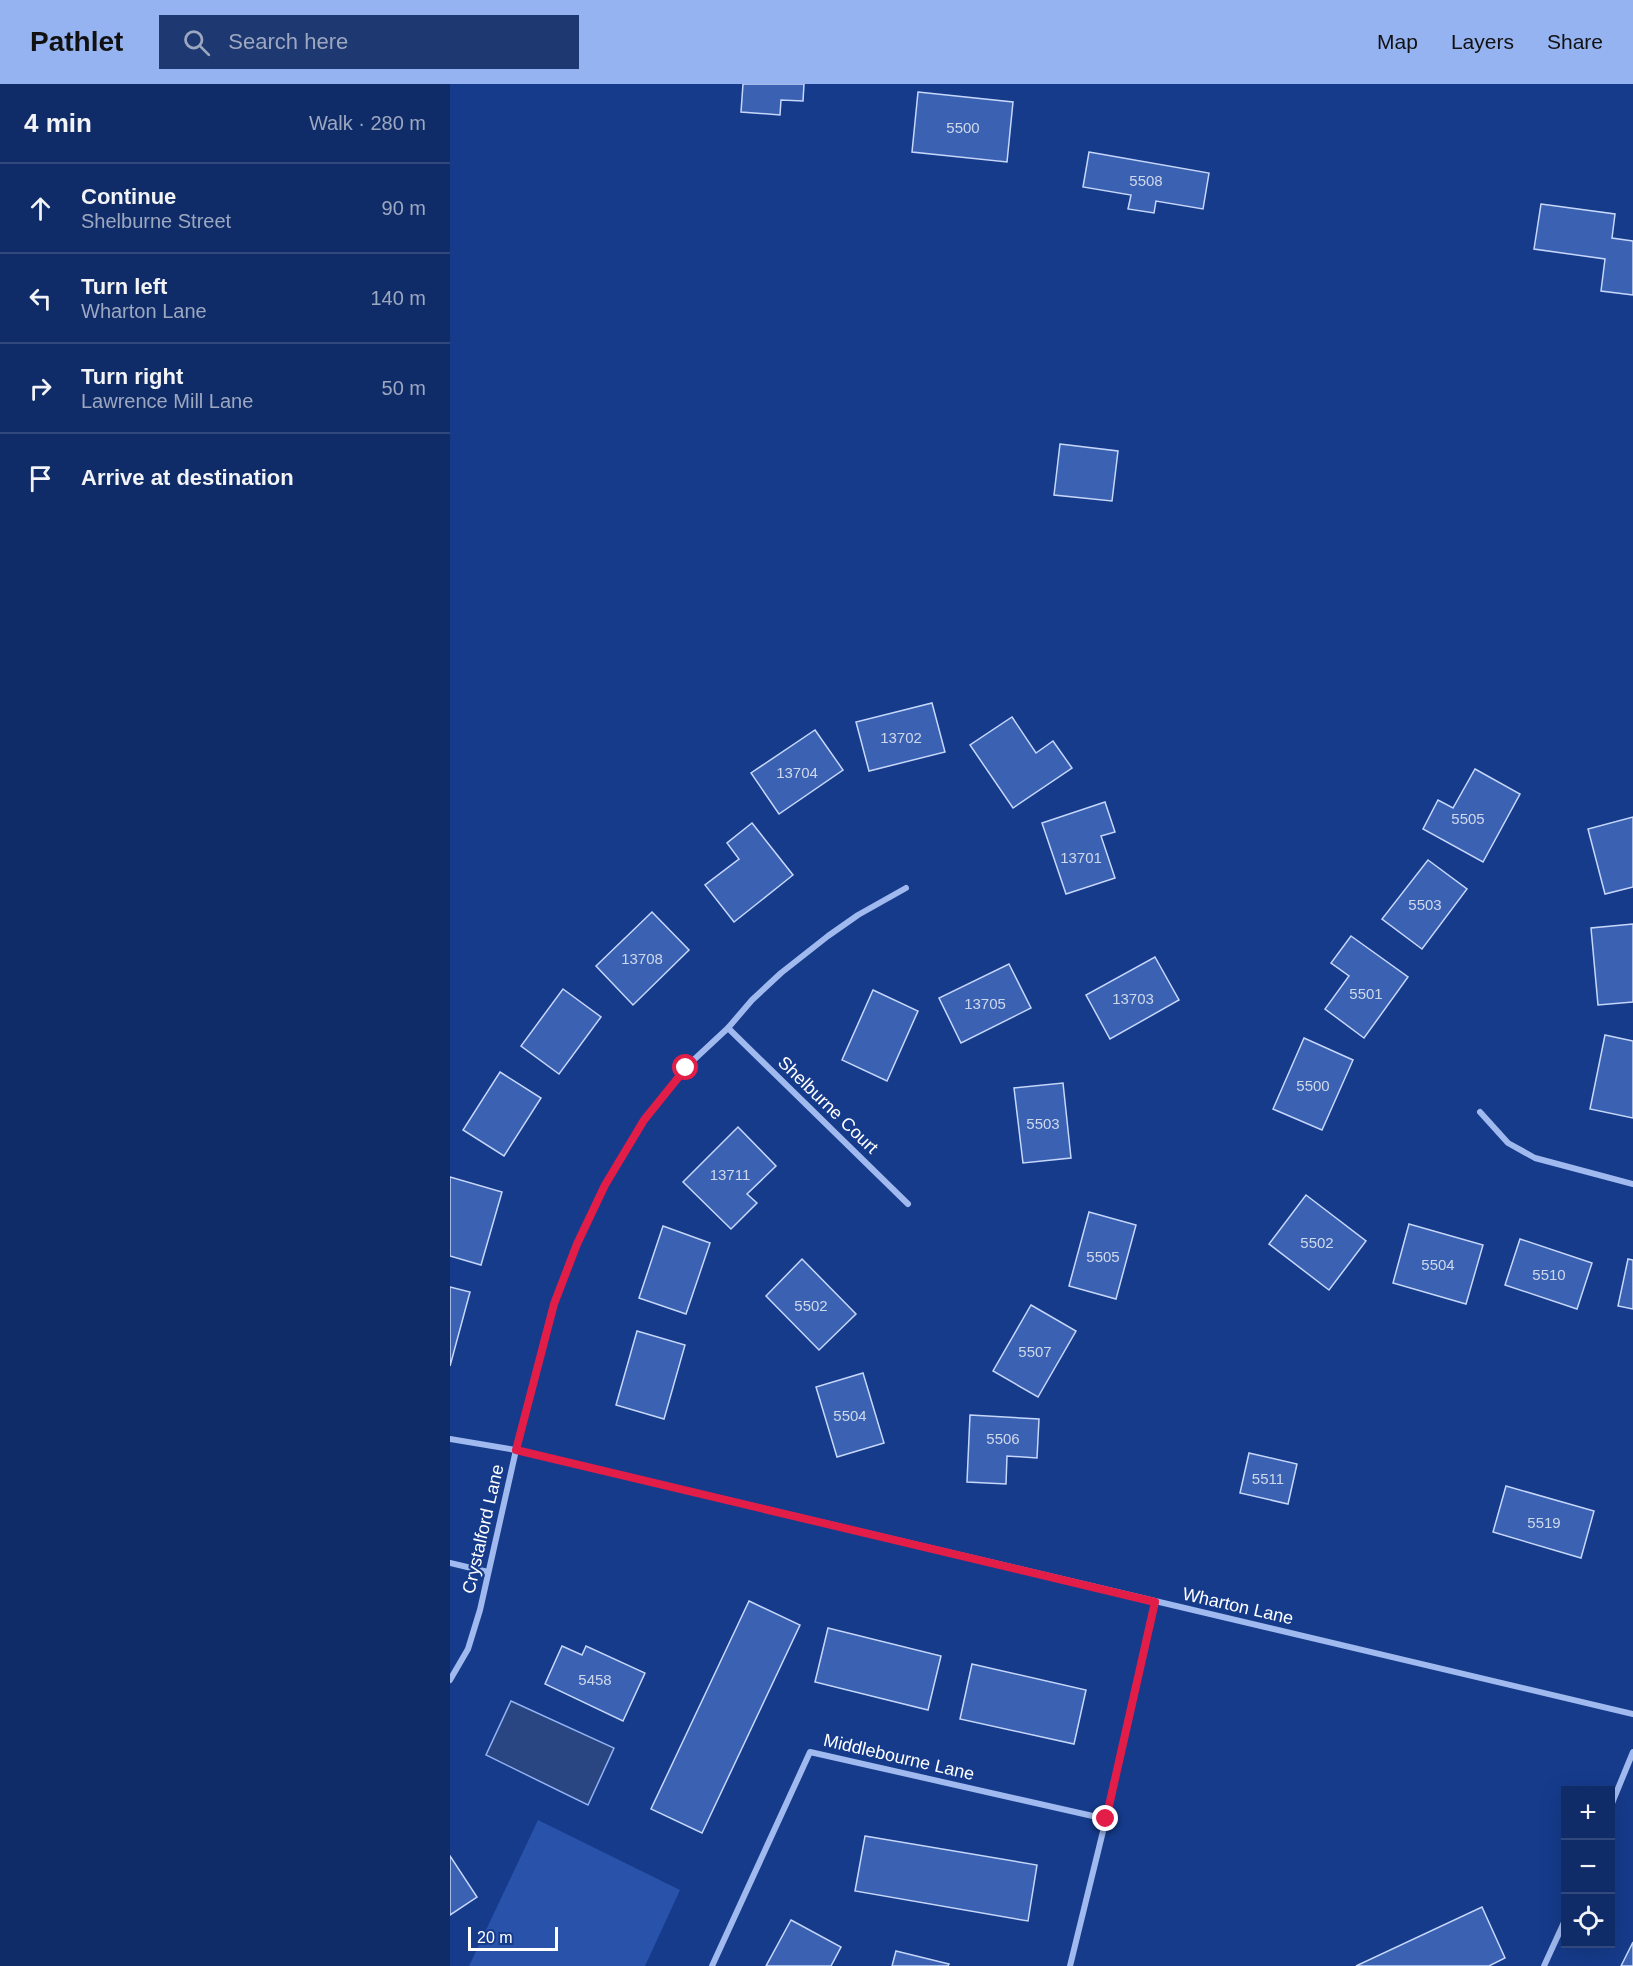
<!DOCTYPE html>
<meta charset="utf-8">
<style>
body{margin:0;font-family:Arial,sans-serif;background:#1e3871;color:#f1f3f6}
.controls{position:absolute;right:18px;bottom:18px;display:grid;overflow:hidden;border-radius:0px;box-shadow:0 6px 24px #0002}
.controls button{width:54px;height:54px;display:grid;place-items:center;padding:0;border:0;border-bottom:2px solid #30487c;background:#102c68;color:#f1f3f6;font:30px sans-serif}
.scale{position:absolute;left:18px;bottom:15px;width:90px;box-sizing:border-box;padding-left:6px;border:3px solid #fff;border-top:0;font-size:16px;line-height:21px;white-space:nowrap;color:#fff;-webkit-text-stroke:4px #163b8b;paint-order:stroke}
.stop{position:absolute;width:18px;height:18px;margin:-14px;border:4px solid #e11d48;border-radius:50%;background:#fff}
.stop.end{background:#e11d48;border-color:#fff;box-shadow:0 2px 6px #0008}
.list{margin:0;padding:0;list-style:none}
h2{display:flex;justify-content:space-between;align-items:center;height:78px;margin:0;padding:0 24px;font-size:26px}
h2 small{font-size:20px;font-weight:400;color:#9ca7c0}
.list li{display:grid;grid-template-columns:39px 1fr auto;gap:18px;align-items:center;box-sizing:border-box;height:90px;padding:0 24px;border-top:2px solid #30487c}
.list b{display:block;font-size:22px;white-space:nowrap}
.list p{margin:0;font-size:20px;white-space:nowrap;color:#9ca7c0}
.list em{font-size:20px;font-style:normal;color:#9ca7c0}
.icon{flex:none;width:33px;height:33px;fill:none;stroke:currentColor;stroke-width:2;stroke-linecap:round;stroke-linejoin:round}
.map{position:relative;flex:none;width:1183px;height:1882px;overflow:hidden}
header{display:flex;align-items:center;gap:36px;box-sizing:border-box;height:84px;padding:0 30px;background:#95b2f1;color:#111}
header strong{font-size:28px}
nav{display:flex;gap:33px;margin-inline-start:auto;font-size:21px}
.search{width:420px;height:54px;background:#1e3871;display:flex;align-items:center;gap:15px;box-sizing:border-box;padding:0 21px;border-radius:0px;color:#9ca7c0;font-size:22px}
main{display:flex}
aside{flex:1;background:#102c68}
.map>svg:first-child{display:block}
.green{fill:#2952aa}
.water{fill:#2a4682;stroke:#92b2f2;stroke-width:1.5}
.building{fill:#3a61b2;stroke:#c6d7fb;stroke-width:1.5}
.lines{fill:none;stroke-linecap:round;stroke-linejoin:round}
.minor{stroke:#a0baef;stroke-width:6}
.route{stroke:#e11d48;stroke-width:8}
.labels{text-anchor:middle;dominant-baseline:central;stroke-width:4.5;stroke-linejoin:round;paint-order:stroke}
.number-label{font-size:15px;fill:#ced8ec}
.street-label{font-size:18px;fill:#fff;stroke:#163b8b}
</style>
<header>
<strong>Pathlet</strong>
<div class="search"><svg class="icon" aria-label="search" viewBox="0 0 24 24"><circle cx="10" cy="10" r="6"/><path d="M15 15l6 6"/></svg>Search here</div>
<nav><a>Map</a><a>Layers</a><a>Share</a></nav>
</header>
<main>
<aside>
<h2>4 min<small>Walk · 280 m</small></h2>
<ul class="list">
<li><svg class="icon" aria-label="ahead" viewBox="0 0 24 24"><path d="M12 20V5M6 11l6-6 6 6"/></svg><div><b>Continue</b><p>Shelburne Street</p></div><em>90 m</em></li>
<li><svg class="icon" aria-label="left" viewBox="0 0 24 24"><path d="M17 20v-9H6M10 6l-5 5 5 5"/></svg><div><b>Turn left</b><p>Wharton Lane</p></div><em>140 m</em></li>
<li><svg class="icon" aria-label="right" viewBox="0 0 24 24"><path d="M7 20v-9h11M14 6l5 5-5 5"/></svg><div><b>Turn right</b><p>Lawrence Mill Lane</p></div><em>50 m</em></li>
<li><svg class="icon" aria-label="arrive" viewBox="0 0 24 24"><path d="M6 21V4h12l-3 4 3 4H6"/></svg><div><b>Arrive at destination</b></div></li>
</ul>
</aside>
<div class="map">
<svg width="1183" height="1882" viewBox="0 0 1183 1882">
<rect width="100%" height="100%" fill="#163b8b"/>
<path class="green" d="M88,1736L230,1806L195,1882H19Z"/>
<path class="water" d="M61,1617L164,1664L138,1721L36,1671Z"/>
<g class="building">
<path d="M293,0H354L353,17L331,16L330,31L291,28Z"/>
<path d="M468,8L563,18L557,78L462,68Z"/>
<path d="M639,68L759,89L753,125L706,117L704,129L678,125L681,111L633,103Z"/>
<path d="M1091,120L1165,130L1162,154L1183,157V211L1151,207L1155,175L1084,165Z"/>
<path d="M610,360L668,367L662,417L604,411Z"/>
<path d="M482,619L495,668L419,687L406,638Z"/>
<path d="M562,633L586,669L603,657L622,684L563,724L520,661Z"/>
<path d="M365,646L393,686L329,730L301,689Z"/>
<path d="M1025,685L1070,710L1033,778L973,745L988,716L1003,724Z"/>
<path d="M655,718L665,748L651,752L665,794L616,810L592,739Z"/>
<path d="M1183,733V803L1155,810L1138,745Z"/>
<path d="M302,739L343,791L284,838L255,801L289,775L277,759Z"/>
<path d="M978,776L1017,805L972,865L932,835Z"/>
<path d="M202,828L239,866L183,921L146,882Z"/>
<path d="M1183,840V918L1148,921L1141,844Z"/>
<path d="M901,852L958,893L914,954L875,925L899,892L881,879Z"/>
<path d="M705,873L729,916L660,955L636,911Z"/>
<path d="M559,880L581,924L511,959L489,914Z"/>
<path d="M113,905L151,933L109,990L71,962Z"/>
<path d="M423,906L468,927L437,997L392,976Z"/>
<path d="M1155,951L1183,957V1034L1140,1025Z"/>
<path d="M854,954L903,976L872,1046L823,1025Z"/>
<path d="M50,988L91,1014L54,1072L13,1046Z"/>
<path d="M613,999L621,1074L573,1079L564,1004Z"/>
<path d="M288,1043L326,1082L297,1110L307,1119L281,1145L233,1098Z"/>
<path d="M0,1093L52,1108L31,1181L0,1172Z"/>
<path d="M856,1111L916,1157L879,1206L819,1160Z"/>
<path d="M639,1128L686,1141L666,1215L619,1202Z"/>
<path d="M959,1140L1033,1161L1016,1220L943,1199Z"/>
<path d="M213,1142L260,1159L236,1230L189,1214Z"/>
<path d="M1070,1155L1142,1179L1127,1225L1055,1201Z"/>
<path d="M352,1175L406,1230L369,1266L316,1212Z"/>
<path d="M1178,1175L1183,1176V1225L1168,1222Z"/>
<path d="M0,1203L20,1208L0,1282Z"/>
<path d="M581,1221L626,1247L588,1313L543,1287Z"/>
<path d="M187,1247L235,1261L214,1335L166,1321Z"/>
<path d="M413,1289L434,1359L387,1373L366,1303Z"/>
<path d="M520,1331L589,1335L587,1374L557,1372L556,1400L517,1398Z"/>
<path d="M799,1369L847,1380L838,1420L790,1409Z"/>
<path d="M1056,1402L1144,1427L1131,1474L1043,1448Z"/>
<path d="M299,1517L350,1541L252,1749L201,1725Z"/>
<path d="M378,1544L491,1572L478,1626L365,1598Z"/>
<path d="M112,1562L132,1571L136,1562L195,1589L173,1637L95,1600Z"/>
<path d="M522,1580L636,1606L624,1660L510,1635Z"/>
<path d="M415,1752L587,1781L578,1837L405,1807Z"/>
<path d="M0,1772L27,1813L0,1831Z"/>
<path d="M1032,1823L1055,1874L1039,1882H906Z"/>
<path d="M341,1836L391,1863L381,1882H316Z"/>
<path d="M1183,1858V1882H1171Z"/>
<path d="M446,1867L499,1880L498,1882H442Z"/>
</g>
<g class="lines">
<g class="minor">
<path d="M278,944L458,1120"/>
<path d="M1030,1028L1058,1059L1085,1074L1183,1100"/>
<path d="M0,1355L66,1366L1183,1630"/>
<path d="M0,1479L38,1488"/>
<path d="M0,1596L18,1565L30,1526L66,1366L104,1220L127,1160L155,1101L194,1037L235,984L278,944L302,916L331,889L378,852L408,831L456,804"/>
<path d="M1160,1724L1183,1668"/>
<path d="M262,1882L360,1668L656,1735"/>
<path d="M620,1882L656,1735L705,1518"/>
<path d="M1094,1882L1116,1834"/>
</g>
</g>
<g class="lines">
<path class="route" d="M236,984L194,1036L155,1101L127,1160L104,1220L66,1366L705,1518L656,1735"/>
</g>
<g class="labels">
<g class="number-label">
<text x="513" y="43">5500</text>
<text x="696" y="96">5508</text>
<text x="451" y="653">13702</text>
<text x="347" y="688">13704</text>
<text x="1018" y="734">5505</text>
<text x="631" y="773">13701</text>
<text x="975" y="820">5503</text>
<text x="192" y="874">13708</text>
<text x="916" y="909">5501</text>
<text x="683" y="914">13703</text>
<text x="535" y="919">13705</text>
<text x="863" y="1001">5500</text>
<text x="593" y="1039">5503</text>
<text x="280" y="1090">13711</text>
<text x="867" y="1158">5502</text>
<text x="653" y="1172">5505</text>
<text x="988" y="1180">5504</text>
<text x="1099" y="1190">5510</text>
<text x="361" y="1221">5502</text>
<text x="585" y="1267">5507</text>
<text x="400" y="1331">5504</text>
<text x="553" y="1354">5506</text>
<text x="818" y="1394">5511</text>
<text x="1094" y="1438">5519</text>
<text x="145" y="1595">5458</text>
</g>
<g class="street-label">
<text transform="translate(378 1021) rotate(44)">Shelburne Court</text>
<text transform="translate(33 1445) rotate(-77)">Crystalford Lane</text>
<text transform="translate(788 1522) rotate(13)">Wharton Lane</text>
<text transform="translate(449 1673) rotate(13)">Middlebourne Lane</text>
</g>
</g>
</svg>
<div class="controls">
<button>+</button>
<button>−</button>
<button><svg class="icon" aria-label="locate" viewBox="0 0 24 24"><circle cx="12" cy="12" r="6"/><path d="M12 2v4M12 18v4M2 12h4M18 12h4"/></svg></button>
</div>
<div class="scale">20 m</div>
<div class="stop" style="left:236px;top:984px"></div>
<div class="stop end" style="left:656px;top:1735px"></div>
</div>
</main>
